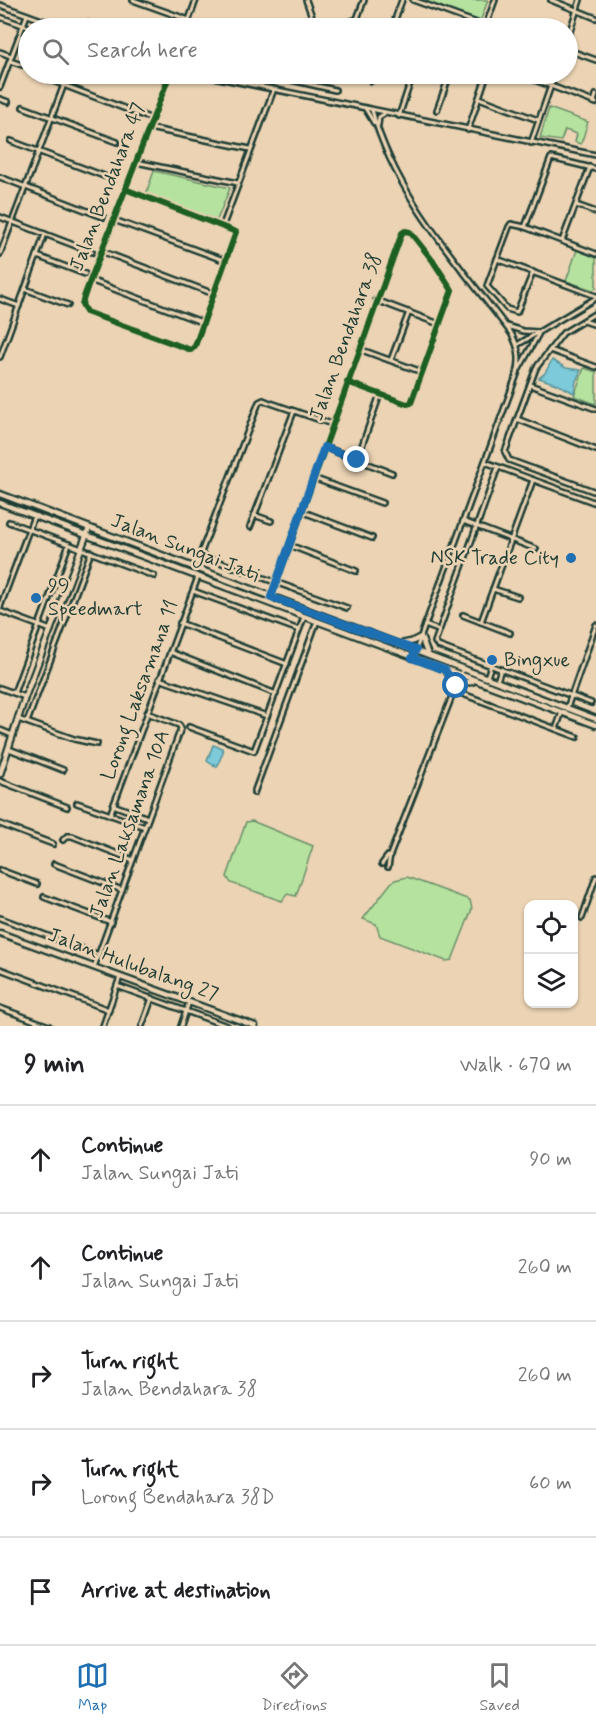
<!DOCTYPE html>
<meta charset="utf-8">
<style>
body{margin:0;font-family:Mynerve,sans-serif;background:#f2f2f2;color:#202124}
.controls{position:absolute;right:18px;bottom:18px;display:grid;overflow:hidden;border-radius:12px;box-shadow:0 2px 4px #0004}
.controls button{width:54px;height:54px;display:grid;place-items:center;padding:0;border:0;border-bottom:2px solid #e0e0e0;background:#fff;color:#202124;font:30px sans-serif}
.stop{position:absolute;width:18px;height:18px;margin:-14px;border:4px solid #1f6fb2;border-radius:50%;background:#fff}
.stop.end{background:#1f6fb2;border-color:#fff;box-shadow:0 2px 6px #0008}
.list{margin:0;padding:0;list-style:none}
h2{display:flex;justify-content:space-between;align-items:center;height:78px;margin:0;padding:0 24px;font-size:26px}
h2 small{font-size:20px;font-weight:400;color:#757577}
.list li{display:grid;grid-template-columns:39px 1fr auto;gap:18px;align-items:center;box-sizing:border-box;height:108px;padding:0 24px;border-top:2px solid #e0e0e0}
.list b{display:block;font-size:22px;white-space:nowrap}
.list p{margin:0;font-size:20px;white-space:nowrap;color:#757577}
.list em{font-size:20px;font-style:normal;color:#757577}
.icon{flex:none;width:33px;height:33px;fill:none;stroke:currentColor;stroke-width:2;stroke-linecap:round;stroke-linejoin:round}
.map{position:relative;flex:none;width:596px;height:1026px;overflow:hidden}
.search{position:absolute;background:#fff;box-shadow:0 2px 4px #0004;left:18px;right:18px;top:18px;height:66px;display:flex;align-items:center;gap:15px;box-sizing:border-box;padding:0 21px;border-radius:33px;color:#757577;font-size:22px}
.sheet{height:618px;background:#fff}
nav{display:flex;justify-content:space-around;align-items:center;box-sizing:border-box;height:84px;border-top:2px solid #e0e0e0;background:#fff;font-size:16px;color:#757577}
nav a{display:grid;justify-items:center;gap:3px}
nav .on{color:#1f6fb2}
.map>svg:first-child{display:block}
.green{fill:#b6e29f;stroke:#6a906a;stroke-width:1.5}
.water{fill:#7ccada;stroke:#579298;stroke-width:1.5}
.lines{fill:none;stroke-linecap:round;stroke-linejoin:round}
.street-casing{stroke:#1f3d34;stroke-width:8}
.secondary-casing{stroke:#1f3d34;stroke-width:9}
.street{stroke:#ebd3b3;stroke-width:3}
.secondary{stroke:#ebd3b3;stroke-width:4.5}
.cycleway-casing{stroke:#ebd3b3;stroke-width:10}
.cycleway{stroke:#1b5e20;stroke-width:6}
.route{stroke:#1f6fb2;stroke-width:8}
.poi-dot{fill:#1f6fb2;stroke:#ebd3b3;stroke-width:2}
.labels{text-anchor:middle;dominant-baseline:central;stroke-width:5;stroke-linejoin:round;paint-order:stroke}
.street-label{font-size:20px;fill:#1f3d34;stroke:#ebd3b3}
.poi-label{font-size:20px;fill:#1f3d34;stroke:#ebd3b3;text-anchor:start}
</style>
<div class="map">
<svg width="596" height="1026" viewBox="0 0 596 1026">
<rect width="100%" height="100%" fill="#ebd3b3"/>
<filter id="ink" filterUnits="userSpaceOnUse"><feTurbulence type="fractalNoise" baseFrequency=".0167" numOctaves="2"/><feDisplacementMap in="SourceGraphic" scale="12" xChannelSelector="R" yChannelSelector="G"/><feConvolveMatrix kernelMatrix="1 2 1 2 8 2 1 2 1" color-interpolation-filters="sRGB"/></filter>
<g filter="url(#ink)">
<g class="green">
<path d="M422,0H488L480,22Z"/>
<path d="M549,108L588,122L581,144L575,142L577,134L565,130L561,141L540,138Z"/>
<path d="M154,171L230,188L217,220L146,194Z"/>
<path d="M577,250L596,257V288L593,290L566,281Z"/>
<path d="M584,368L596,372V404L574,396Z"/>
<path d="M252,821L313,846L296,896L287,894L282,901L231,883L227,877L246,822Z"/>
<path d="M407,877L470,900L472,909L452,960L446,961L380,936L376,924L363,919L391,883L395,880Z"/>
</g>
<g class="water">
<path d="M552,360L566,368L581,370L576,381L574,393L559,385L539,378L545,373Z"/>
<path d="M213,745L222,748L223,752L217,767L214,766L215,763L213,765L207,761Z"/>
</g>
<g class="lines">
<g class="street-casing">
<g id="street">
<path d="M133,0L189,20"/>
<path d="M306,0L316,28"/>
<path d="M413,0L485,26"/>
<path d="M551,0L596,18"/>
<path d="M0,5L64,28"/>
<path d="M0,17L31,28"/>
<path d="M87,23L101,28"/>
<path d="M226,24L240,28"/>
<path d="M505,25L513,28"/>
<path d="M186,28L196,0"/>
<path d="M332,28L357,19L364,0"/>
<path d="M392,28L402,0"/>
<path d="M485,28L495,0"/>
<path d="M568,37L580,0"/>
<path d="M568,50L596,60"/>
<path d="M0,52L11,56"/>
<path d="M10,61L22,65"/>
<path d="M35,74L152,119"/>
<path d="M150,74L167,80"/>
<path d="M199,74L596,155"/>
<path d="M265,74L335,90"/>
<path d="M519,74L596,103"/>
<path d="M371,81L377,74"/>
<path d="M261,86L269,74"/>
<path d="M0,87L27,15"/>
<path d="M479,98L538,120"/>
<path d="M0,99L8,102"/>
<path d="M594,102L596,95"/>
<path d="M23,107L117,142"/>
<path d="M365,108L374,123"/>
<path d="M372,110C395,196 459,264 511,333C519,347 521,359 517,374L413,658"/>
<path d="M437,110L450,74"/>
<path d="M399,116L413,74"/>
<path d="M378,125L379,117L384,114"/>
<path d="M149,128L250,149"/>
<path d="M468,130L487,74"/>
<path d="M11,141L104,176"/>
<path d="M531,143L555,74"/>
<path d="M136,162L238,183"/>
<path d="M0,177L103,217"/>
<path d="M125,189L236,232L195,346L191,350L86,312L82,304L85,294L170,74"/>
<path d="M576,205L596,212"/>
<path d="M0,217L92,252"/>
<path d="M114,220L226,261"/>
<path d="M223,225L274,89"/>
<path d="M525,227L551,158L596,169"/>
<path d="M562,241L590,167"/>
<path d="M101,251L214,294"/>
<path d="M0,254L68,74"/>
<path d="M37,256L85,274"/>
<path d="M497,259L596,296"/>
<path d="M533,272L517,312L507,309L487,286L509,227L511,224L525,227L596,254"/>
<path d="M90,280L204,323"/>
<path d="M25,289L68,305"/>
<path d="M0,299L19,306"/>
<path d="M376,300L439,324"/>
<path d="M596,313L563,333L536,368L505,452L509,460L596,492"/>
<path d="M584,321L596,325"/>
<path d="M507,326L523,331L538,332"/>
<path d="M517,345L596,298"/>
<path d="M359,349L422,372"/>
<path d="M550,350L596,367"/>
<path d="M0,357L45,234"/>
<path d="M391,360L409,312"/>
<path d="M519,369L539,333"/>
<path d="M530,385L596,409"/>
<path d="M517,419L596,450"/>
<path d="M332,424L268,402L263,400L259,402L200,555L347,608"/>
<path d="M324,447L392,473"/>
<path d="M357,460L380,394"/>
<path d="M485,462L596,503"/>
<path d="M498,467L435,642L438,646L591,703"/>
<path d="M313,478L382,503"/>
<path d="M301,511L372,538"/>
<path d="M254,515L271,521"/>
<path d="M463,521L536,549"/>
<path d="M9,522L154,576"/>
<path d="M250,527L294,411"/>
<path d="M289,545L356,571"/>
<path d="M493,589L518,597"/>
<path d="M193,591L299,630"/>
<path d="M271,597L402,233L405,231L410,232L433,261L452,290L411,403L407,404L347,382"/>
<path d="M0,607L34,516"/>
<path d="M0,611L51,630"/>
<path d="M463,615L510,633"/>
<path d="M481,622L533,480"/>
<path d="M180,623L287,664"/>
<path d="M425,625L438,630"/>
<path d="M170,652L276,694"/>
<path d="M487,677L491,665"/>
<path d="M159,679L267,716"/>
<path d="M497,681L501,669"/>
<path d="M0,688L25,697"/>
<path d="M455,691L577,737"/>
<path d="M14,693L69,544"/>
<path d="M567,708L596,625"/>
<path d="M18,719L74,739L97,744"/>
<path d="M27,722L91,552"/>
<path d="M189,727L254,751L304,617"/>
<path d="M556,729L562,712"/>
<path d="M0,730L12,735"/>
<path d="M9,749L63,770"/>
<path d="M0,781L67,807"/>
<path d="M254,793L317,621"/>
<path d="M77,803L145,827"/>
<path d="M113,805L148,818"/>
<path d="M110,815L198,577"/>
<path d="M0,824L53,844"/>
<path d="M63,840L67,836H72L133,860"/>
<path d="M54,864L122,890"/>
<path d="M382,864L388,856"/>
<path d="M388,867L390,855L463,668"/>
<path d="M0,870L37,884"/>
<path d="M44,897L111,922"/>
<path d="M0,918L99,955"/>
<path d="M582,918L596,877"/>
<path d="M94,967L181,728L179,725L147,713"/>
<path d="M0,969L109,1010"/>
<path d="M117,986L227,1026"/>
<path d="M0,1008L49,1026"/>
<path d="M103,1026L120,977"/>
<path d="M142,1026L152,998"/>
<path d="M181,1026L189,1002"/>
</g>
</g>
<g class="secondary-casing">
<g id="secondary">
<path d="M0,494L596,719"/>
<path d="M0,503L596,725"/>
<path d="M401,644L411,642L421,637L428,655"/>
<path d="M447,672L452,679L455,687"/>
<path d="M457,683L472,682"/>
<path d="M0,774L25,697L89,528"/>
<path d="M0,933L255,1026"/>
</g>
</g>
<use href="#street" class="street"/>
<use href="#secondary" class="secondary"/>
<g class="cycleway-casing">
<g id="cycleway">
<path d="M125,189L236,232L195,346L191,350L86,312L82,304L85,294L170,74"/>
<path d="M271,597L402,233L405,231L410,232L433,261L452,290L411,403L407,404L347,382"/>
</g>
</g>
<use href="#cycleway" class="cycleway"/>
</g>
</g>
<g class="lines" filter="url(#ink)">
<path class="route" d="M357,460L324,447L271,597L416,650L412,658L445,670L456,686"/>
</g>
<g class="poi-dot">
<circle cx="571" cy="558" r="6"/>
<circle cx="36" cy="598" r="6"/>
<circle cx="492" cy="660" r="6"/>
</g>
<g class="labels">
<g class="street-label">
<text transform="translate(108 187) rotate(-69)">Jalan Bendahara 47</text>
<text transform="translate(346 337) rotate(-70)">Jalan Bendahara 38</text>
<text transform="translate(185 548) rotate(21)">Jalan Sungai Jati</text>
<text transform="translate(140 690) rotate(-70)">Lorong Laksamana 11</text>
<text transform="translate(130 824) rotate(-70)">Jalan Laksamana 10A</text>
<text transform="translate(133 965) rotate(20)">Jalan Hulubalang 27</text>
</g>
<g class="poi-label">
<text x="559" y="558" text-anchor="end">NSK Trade City</text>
<text x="48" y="586">99<tspan x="48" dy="23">Speedmart</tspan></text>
<text x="504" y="660">Bingxue</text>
</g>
</g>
</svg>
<div class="controls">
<button><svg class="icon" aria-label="locate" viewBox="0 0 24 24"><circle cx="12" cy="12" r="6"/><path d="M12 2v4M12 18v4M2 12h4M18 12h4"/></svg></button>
<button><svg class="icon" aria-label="layers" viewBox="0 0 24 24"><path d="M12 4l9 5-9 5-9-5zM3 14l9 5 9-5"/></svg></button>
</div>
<div class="stop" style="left:456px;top:686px"></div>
<div class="stop end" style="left:357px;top:460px"></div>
<div class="search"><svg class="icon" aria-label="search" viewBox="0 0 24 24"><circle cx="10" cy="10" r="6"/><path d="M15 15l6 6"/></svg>Search here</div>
</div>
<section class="sheet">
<h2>9 min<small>Walk · 670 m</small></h2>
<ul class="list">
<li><svg class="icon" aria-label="ahead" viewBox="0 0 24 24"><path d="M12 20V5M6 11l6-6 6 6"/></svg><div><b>Continue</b><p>Jalan Sungai Jati</p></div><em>90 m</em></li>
<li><svg class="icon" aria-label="ahead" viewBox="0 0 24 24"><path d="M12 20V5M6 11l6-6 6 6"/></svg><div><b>Continue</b><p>Jalan Sungai Jati</p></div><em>260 m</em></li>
<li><svg class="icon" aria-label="right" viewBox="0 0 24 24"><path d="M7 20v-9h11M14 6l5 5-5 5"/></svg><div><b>Turn right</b><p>Jalan Bendahara 38</p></div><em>260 m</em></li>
<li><svg class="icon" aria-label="right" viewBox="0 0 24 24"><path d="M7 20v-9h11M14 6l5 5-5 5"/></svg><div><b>Turn right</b><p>Lorong Bendahara 38D</p></div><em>60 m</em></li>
<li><svg class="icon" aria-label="arrive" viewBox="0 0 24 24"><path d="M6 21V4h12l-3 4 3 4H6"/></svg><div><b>Arrive at destination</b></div></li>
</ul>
</section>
<nav>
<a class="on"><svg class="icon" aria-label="map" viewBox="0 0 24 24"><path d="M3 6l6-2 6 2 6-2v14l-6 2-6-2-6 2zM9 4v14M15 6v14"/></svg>Map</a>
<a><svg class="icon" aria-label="directions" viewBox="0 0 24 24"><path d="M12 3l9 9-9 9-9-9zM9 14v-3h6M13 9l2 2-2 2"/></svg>Directions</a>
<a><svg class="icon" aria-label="saved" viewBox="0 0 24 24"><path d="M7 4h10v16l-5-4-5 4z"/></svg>Saved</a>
</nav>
